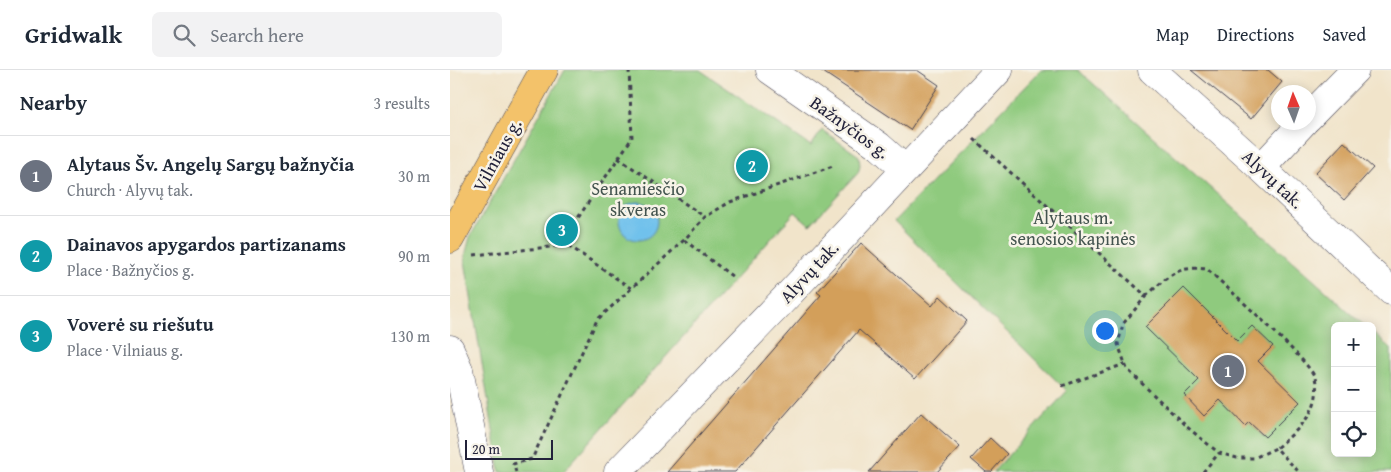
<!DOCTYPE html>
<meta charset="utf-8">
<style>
body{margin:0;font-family:"Gentium Book Plus",serif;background:#f2f2f3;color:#1f2937}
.controls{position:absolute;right:15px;bottom:15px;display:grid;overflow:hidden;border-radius:8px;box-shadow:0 2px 12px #0003}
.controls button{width:45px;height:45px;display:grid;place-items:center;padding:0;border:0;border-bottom:1px solid #e0e1e3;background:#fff;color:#1f2937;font:25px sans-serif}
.compass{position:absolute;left:821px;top:15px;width:45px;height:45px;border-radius:50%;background:#fff;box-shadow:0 2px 12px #0003;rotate:358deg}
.scale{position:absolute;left:15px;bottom:12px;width:88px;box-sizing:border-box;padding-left:5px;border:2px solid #22223b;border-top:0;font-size:14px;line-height:18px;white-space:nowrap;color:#22223b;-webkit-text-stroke:4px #f7f3e8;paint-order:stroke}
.you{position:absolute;left:654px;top:260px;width:18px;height:18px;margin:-12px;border:4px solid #fff;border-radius:50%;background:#1a73e8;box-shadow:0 0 0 8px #1a73e833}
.badge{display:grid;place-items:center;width:32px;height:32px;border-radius:50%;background:#1f6fb2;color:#fff;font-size:16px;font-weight:700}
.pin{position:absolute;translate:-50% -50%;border:2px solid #fff;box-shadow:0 1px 5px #0006}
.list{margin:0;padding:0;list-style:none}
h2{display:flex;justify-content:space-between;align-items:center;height:65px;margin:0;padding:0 20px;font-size:21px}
h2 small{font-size:16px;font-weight:400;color:#747a83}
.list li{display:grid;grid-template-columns:32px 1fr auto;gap:15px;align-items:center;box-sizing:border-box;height:80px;padding:0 20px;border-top:1px solid #e0e1e3}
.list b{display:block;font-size:19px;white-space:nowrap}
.list p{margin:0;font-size:16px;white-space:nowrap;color:#747a83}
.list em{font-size:16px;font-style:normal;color:#747a83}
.icon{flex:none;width:28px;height:28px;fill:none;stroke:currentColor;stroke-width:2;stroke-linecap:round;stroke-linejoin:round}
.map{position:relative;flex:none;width:941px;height:402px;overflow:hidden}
header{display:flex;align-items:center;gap:30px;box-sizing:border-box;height:70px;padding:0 25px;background:#fff;border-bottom:1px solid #e0e1e3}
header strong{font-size:24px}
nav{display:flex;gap:28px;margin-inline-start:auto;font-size:18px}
.search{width:350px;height:45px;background:#f2f2f3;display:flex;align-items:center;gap:12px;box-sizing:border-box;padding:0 18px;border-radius:8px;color:#747a83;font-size:19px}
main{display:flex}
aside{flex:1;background:#fff}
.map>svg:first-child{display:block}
.green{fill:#8fca7e;stroke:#58765c;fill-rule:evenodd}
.water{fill:#70c1ec;stroke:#497294}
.building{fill:#d39f5a}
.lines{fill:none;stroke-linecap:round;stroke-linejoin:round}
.street-casing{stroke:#413f50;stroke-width:29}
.primary-casing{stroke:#413f50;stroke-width:29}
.path{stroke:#413f50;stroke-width:3;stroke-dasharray:4 4;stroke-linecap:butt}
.street{stroke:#fff;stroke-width:28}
.primary{stroke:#f3c26a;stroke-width:28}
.labels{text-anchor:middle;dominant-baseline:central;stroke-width:5;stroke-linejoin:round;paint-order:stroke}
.street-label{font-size:18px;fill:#22223b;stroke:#f7f3e8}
.park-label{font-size:18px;fill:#43544f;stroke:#f7f3e8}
</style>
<header>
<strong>Gridwalk</strong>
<div class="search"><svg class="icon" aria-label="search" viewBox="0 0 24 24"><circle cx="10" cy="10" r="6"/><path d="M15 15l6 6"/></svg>Search here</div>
<nav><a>Map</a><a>Directions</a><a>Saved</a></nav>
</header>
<main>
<aside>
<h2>Nearby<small>3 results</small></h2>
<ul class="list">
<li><span class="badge" style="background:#6b7280">1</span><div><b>Alytaus Šv. Angelų Sargų bažnyčia</b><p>Church · Alyvų tak.</p></div><em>30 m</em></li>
<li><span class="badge" style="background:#0f9aa8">2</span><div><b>Dainavos apygardos partizanams</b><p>Place · Bažnyčios g.</p></div><em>90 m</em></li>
<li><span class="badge" style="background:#0f9aa8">3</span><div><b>Voverė su riešutu</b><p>Place · Vilniaus g.</p></div><em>130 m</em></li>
</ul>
</aside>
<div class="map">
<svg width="941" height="402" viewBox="0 0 941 402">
<rect width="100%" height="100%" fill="#f7f3e8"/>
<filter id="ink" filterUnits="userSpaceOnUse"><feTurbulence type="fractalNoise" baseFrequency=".02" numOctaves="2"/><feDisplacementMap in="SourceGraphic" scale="10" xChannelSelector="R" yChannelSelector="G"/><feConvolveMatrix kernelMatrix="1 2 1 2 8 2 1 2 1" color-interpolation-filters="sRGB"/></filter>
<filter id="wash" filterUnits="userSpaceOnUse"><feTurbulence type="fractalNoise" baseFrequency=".0096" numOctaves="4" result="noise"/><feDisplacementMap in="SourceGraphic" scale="20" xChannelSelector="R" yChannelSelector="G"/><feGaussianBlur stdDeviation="1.12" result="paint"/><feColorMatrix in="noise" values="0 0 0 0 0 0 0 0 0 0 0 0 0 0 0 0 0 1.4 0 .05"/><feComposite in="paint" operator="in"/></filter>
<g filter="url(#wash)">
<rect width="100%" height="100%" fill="#f1e4ca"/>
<g class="green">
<path d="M115,0H250L361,76L372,60L409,86L410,96L408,103L360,155L345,142L113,402H50L15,191L16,182L20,167Z"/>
<path d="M591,0H628L915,256H885V383H922V262L941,279V402H543L617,321L444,151ZM734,219L787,271L802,256L823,276L808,291L846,336L814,367L799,352L795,355L770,330L754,345L734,325L749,310Z"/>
</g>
<circle class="water" cx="188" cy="151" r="19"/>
<g id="blocks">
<g class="building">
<path d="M370,0H467L489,15L460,60Z"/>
<path d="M741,0H818L832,12L801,49Z"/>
<path d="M894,72L923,98L894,130L865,103Z"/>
<path d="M411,173L482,236L490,226L517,251L465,309L409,260L285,402H217L371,225L367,222Z"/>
<path d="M734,218L787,271L802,256L823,276L808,291L850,332L815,367L799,352L795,356L770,330L754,346L734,325L749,310L695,257Z"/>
<path d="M471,343L510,377L487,402H419Z"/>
<path d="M540,368L557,384L541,402H536L521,389Z"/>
</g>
</g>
</g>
<g filter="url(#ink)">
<use href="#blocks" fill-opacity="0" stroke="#413f50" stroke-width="1"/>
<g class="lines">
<g class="street-casing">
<g id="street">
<path d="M320,0L429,76L455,99"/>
<path d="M702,0L811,98L941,221"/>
<path d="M858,48L905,0"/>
<path d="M811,98L854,52"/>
<path d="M0,279L9,300L29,402"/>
<path d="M168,402L342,221L549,0"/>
</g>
</g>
<g class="primary-casing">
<path id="primary" d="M0,169L94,0"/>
</g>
<g class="path">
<path d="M524,69L696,226L673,254L668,274L677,299L737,357L769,383L787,388H804L826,378L849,402"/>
<path d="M168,88L255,147"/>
<path d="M234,170L283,207"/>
<path d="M112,171L182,219"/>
<path d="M24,185L109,176L182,68L179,0"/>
<path d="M696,226C718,207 726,195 757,199C774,215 862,293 865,308C873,340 847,361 826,378"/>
<path d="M612,316L675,294"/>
<path d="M66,402L63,394L82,389L147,250L234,170L255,147L280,132L383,96"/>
<path d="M753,402L769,383"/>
</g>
<use href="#street" class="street"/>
<use href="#primary" class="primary"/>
</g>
</g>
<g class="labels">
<g class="street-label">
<text transform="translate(400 57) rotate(36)">Bažnyčios g.</text>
<text transform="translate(47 85) rotate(-61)">Vilniaus g.</text>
<text transform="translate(823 109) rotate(43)">Alyvų tak.</text>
<text transform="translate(359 202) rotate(-47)">Alyvų tak.</text>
</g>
<g class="park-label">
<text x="188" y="118">Senamiesčio<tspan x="188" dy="21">skveras</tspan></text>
<text x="623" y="147">Alytaus m.<tspan x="623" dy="21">senosios kapinės</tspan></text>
</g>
</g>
</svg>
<div class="controls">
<button>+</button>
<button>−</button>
<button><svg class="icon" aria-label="locate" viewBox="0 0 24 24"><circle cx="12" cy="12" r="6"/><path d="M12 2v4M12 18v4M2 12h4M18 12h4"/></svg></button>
</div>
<svg class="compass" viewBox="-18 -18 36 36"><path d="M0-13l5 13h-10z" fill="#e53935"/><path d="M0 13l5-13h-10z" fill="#747a83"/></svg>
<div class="scale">20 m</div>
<div class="you"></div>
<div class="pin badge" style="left:778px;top:301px;background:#6b7280">1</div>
<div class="pin badge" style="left:302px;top:96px;background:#0f9aa8">2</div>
<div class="pin badge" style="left:112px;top:160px;background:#0f9aa8">3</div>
</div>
</main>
